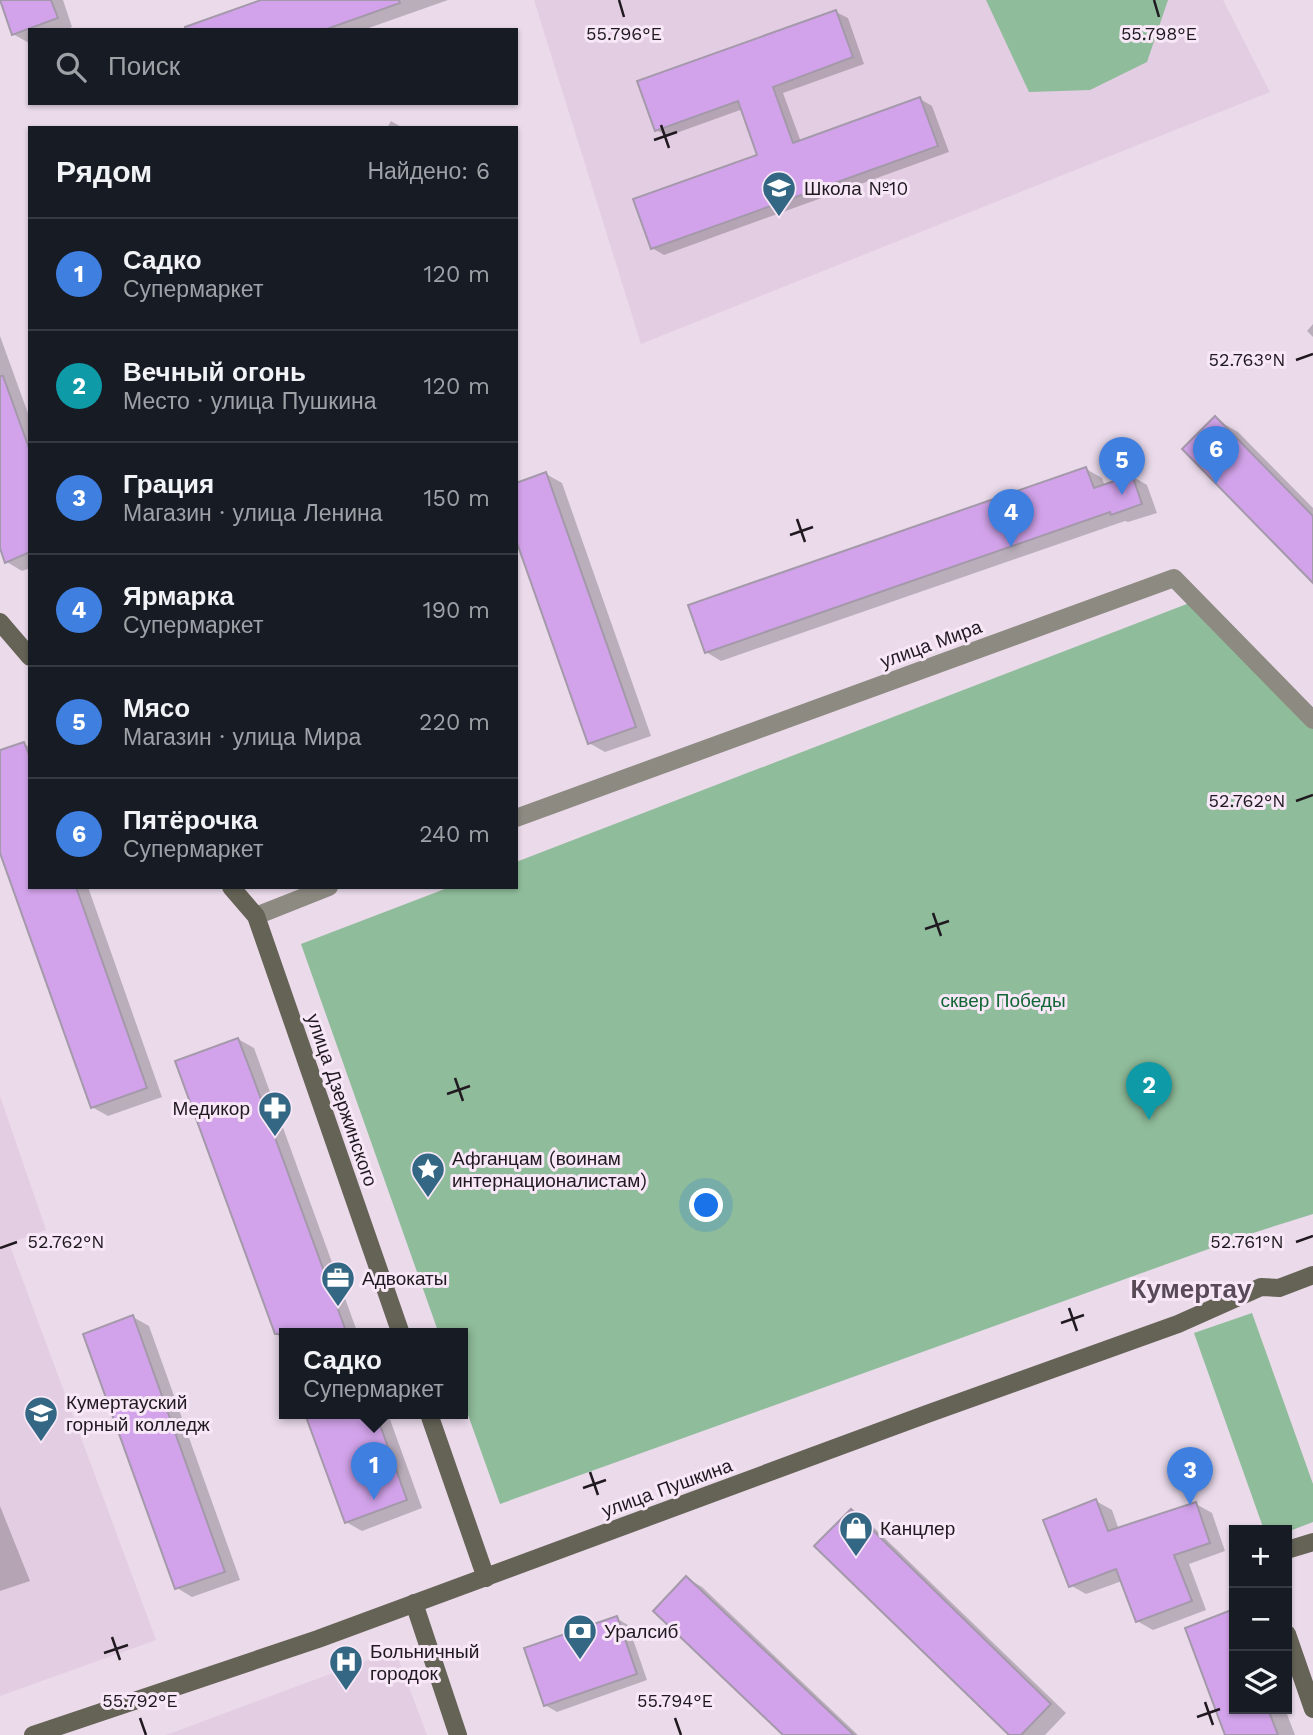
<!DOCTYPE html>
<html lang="ru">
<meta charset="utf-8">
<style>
body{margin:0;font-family:"Work Sans",sans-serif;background:#242831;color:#f1f3f6}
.controls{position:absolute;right:21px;bottom:21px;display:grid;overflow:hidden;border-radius:0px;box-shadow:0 2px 5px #0004}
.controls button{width:63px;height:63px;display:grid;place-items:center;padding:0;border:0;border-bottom:2px solid #363941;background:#171b24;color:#f1f3f6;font:35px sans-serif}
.you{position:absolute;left:707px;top:1206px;width:24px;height:24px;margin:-18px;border:5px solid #fff;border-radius:50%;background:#1a73e8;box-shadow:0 0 0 10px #1a73e833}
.badge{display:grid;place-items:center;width:46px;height:46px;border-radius:50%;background:#0f766e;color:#fff;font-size:23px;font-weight:700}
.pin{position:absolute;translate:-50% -58px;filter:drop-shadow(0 2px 4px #0008)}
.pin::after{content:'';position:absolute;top:37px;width:24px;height:21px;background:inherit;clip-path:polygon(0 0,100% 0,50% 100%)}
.popup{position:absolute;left:279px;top:1328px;width:189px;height:91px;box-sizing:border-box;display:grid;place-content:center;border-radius:0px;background:#171b24;filter:drop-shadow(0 2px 5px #0005);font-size:23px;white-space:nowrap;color:#9ea1a6}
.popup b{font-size:26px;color:#f1f3f6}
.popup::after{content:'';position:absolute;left:50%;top:100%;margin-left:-14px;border:14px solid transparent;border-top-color:#171b24}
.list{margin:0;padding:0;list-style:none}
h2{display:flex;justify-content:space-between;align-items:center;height:91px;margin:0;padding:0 28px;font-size:30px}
h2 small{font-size:23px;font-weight:400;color:#9ea1a6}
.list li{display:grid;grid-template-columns:46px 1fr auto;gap:21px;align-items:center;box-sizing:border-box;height:112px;padding:0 28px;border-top:2px solid #363941}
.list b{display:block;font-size:26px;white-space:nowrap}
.list p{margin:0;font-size:23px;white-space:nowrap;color:#9ea1a6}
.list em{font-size:23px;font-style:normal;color:#9ea1a6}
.icon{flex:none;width:38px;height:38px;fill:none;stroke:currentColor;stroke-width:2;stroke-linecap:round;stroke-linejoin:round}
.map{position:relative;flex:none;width:1313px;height:1735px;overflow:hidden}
.search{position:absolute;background:#171b24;box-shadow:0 2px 5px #0004;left:28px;top:28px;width:490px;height:77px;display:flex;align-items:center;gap:18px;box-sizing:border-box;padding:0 24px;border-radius:0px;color:#9ea1a6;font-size:26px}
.panel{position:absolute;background:#171b24;box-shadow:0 2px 5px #0004;left:28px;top:126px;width:490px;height:763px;border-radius:0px}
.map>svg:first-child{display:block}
.built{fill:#e3cde2}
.green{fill:#8fbc9a}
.shadow{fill:#0003}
.building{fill:#d2a3ea;stroke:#a499aa;stroke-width:2}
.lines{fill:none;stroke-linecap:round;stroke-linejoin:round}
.street{stroke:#8d8a82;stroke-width:18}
.secondary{stroke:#656256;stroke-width:18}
.ticks{fill:none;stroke:#201a20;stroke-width:2.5}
.labels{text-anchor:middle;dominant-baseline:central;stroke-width:6;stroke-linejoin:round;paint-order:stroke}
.poi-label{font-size:19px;fill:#201a20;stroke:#f7e7f7;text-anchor:start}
.street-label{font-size:19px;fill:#201a20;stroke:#f7e7f7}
.park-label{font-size:19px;fill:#126735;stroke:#f7e7f7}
.district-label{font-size:26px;font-weight:bold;fill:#584b57;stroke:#f7e7f7}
.ticks-label{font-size:18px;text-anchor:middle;fill:#201a20;stroke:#f7e7f7;stroke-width:6;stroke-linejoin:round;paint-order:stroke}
</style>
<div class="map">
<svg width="1313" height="1735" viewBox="0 0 1313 1735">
<rect width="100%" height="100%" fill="#eadaea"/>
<g class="built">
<path d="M534,0H1223L1270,92L641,344Z"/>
<path d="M0,1096L46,1230L9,1243L156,1640L0,1696Z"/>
<path d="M395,1650L427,1735H166Z"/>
</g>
<g class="green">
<path d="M986,0H1168L1147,62L1090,90L1029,92Z"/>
<path d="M1192,602L1313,725V1214L1253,1233L500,1504L463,1401V1334H439L301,944L450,887H516V862Z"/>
<path d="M1252,1313L1313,1484V1522L1287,1532L1264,1530L1194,1333Z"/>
</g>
<g class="shadow">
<path d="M1,0H63L72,27L65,30H30L29,43L13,34Z"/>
<path d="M266,0H448L363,30H207Z"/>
<path d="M836,12L848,18L864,64L783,93L801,142L920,99L932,106L949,152L664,255L652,248L759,156L743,109L668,136L656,130Z"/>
<path d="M391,121L403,128H387Z"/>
<path d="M1313,324V337L1307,331Z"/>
<path d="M0,336L30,419V568L22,571L7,562L0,542Z"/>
<path d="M1215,419L1238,432L1313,508V581Z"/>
<path d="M1086,469L1102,478L1105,486L1132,476L1147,485L1157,513L1128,522L1125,521L721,661L706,652Z"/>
<path d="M546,474L562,483L651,736L605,752L589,743Z"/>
<path d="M24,744L30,747V887H88L162,1097L108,1116L92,1107L0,848V752Z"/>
<path d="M238,1039L254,1048L358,1334H285V1354L178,1062Z"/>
<path d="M133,1317L149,1326L240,1580L192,1597L177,1588Z"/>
<path d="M307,1414H388L422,1508L362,1531L346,1522Z"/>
<path d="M1096,1501L1112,1510L1119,1530L1196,1504L1212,1513L1225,1551L1189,1564L1206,1610L1153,1630L1137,1621L1122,1581L1086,1594L1070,1585Z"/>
<path d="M0,1506L30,1581L0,1591Z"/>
<path d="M851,1511L866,1520L1066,1713L1045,1735H1012Z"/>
<path d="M687,1578L702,1587L858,1735H785Z"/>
<path d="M1231,1612L1234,1614V1709H1285L1295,1735H1227Z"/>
<path d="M616,1618L628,1625L647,1680L557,1712L545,1705Z"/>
</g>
<g class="building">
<path d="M0,0H51L58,18L12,35Z"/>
<path d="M261,0H399L400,3L324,30H185V27Z"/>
<path d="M836,10L853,57L773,87L793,143L920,97L938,146L651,249L633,199L757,155L738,101L655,131L637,81Z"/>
<path d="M0,376H3L30,451V552L5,563L0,548Z"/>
<path d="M1215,416L1313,516V583L1182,449Z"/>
<path d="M1086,467L1094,488L1132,475L1142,504L1111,515L1110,512L705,653L688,605Z"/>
<path d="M546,472L636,727L588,744L516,540V483Z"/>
<path d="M24,742L30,757V887H76L147,1088L91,1108L0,853V750Z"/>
<path d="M238,1038L254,1080L347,1334H275L175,1061Z"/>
<path d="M133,1315L225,1572L175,1589L83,1334Z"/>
<path d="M305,1414H376L407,1500L345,1523Z"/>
<path d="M1096,1499L1108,1531L1196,1502L1210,1543L1174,1555L1192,1601L1136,1622L1116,1569L1069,1587L1043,1520Z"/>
<path d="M851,1509L1051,1704L1021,1735H1009L814,1546Z"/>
<path d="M686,1576L854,1735H783L653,1611Z"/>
<path d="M1234,1609V1709H1268L1278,1735H1225L1185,1628Z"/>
<path d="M617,1616L637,1674L544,1706L524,1648Z"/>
</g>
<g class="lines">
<g class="street">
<path d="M516,818L1174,578L1313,720"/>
<path d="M256,916L329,887"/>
</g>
<g class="secondary">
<path d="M0,622L30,657"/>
<path d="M231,887L256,916L401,1334"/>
<path d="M429,1414L486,1578"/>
<path d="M1287,1550L1313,1542"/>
<path d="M414,1603L458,1735"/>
<path d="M1287,1634L1313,1709"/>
<path d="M33,1735L318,1639L927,1414L1178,1324L1261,1287L1279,1288L1313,1275"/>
</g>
</g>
<path class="ticks" d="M619,0L624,17M1154,0L1159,17M661,125L669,148M654,140L677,132M1296,360L1313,354M797,519L805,542M790,535L813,527M1296,801L1313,795M933,913L941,936M925,929L949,921M455,1078L463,1101M447,1094L470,1086M1296,1242L1313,1236M0,1248L17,1242M1069,1308L1077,1331M1061,1323L1084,1315M590,1472L598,1495M583,1488L606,1480M112,1637L120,1660M104,1653L128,1645M1205,1702L1213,1725M1197,1717L1220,1709M140,1718L146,1735M675,1718L681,1735"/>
<defs>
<g id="school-pin" transform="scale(1.75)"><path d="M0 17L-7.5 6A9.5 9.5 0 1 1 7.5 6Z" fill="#336783" stroke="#f7e7f7"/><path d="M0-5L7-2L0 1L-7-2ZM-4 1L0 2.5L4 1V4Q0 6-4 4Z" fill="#fff"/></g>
<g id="pharmacy-pin" transform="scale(1.75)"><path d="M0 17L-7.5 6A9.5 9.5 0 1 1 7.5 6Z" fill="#336783" stroke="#f7e7f7"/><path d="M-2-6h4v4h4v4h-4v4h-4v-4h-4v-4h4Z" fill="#fff"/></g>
<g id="sight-pin" transform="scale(1.75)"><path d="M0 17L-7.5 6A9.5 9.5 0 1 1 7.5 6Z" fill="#336783" stroke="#f7e7f7"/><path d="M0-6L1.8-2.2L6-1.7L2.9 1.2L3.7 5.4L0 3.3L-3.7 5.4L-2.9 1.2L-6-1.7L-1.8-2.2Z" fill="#fff"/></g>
<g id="office-pin" transform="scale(1.75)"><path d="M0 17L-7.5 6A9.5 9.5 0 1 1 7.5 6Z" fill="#336783" stroke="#f7e7f7"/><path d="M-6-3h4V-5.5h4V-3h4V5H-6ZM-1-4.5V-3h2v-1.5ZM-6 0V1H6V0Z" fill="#fff"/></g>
<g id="university-pin" transform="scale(1.75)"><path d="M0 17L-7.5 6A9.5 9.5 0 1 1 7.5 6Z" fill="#336783" stroke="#f7e7f7"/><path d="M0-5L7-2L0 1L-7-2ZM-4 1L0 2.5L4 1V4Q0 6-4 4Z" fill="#fff"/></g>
<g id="shop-pin" transform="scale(1.75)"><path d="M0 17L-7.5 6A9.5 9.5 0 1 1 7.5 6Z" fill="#336783" stroke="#f7e7f7"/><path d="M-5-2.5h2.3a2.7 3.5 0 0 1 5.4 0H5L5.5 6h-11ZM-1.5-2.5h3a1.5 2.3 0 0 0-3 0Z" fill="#fff"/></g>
<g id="bank-pin" transform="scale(1.75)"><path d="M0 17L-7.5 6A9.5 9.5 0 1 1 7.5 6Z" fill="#336783" stroke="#f7e7f7"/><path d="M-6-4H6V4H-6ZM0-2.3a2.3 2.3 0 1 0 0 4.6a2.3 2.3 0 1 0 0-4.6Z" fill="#fff"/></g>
<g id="hospital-pin" transform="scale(1.75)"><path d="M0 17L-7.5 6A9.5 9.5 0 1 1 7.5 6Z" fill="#336783" stroke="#f7e7f7"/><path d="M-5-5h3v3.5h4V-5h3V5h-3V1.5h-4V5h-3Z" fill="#fff"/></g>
</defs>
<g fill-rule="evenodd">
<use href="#school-pin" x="779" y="188"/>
<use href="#pharmacy-pin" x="275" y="1108"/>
<use href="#sight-pin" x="428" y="1169"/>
<use href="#office-pin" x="338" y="1278"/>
<use href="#university-pin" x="41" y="1413"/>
<use href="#shop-pin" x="856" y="1528"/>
<use href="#bank-pin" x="580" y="1631"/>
<use href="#hospital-pin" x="346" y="1662"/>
</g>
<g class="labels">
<g class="poi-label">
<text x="804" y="188">Школа №10</text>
<text x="250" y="1108" text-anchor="end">Медикор</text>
<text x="452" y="1158">Афганцам (воинам<tspan x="452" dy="22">интернационалистам)</tspan></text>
<text x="362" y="1278">Адвокаты</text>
<text x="66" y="1402">Кумертауский<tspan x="66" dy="22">горный колледж</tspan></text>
<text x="880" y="1528">Канцлер</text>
<text x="604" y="1631">Уралсиб</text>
<text x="370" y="1651">Больничный<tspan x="370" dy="22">городок</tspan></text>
</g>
<g class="street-label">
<text transform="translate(931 644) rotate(-20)">улица Мира</text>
<text transform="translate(342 1100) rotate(71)">улица Дзержинского</text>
<text transform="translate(667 1488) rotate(-20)">улица Пушкина</text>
</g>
<g class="park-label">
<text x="1003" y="1000">сквер Победы</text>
</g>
<g class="district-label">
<text x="1191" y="1289">Кумертау</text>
</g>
</g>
<g class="ticks-label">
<text x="624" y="40">55.796°E</text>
<text x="1159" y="40">55.798°E</text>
<text x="1247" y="366">52.763°N</text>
<text x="1247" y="807">52.762°N</text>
<text x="66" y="1248">52.762°N</text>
<text x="1247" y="1248">52.761°N</text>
<text x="140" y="1707">55.792°E</text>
<text x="675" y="1707">55.794°E</text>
</g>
</svg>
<div class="controls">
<button>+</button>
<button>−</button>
<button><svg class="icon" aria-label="layers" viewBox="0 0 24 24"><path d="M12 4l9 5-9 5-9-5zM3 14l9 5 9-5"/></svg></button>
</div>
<div class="you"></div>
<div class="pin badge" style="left:374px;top:1500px;background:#3f7fe0">1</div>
<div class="popup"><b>Садко</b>Супермаркет</div>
<div class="pin badge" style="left:1149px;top:1120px;background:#0f9aa8">2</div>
<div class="pin badge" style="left:1190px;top:1505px;background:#3f7fe0">3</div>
<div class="pin badge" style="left:1011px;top:547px;background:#3f7fe0">4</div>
<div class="pin badge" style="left:1122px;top:495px;background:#3f7fe0">5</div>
<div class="pin badge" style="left:1216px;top:484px;background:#3f7fe0">6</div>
<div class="search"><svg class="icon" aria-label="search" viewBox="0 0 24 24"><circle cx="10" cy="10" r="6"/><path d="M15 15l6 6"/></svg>Поиск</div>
<section class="panel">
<h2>Рядом<small>Найдено: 6</small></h2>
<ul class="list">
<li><span class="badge" style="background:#3f7fe0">1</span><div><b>Садко</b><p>Супермаркет</p></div><em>120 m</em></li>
<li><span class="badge" style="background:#0f9aa8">2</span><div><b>Вечный огонь</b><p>Место · улица Пушкина</p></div><em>120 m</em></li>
<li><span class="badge" style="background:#3f7fe0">3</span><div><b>Грация</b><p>Магазин · улица Ленина</p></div><em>150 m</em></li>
<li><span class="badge" style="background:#3f7fe0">4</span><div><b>Ярмарка</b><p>Супермаркет</p></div><em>190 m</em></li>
<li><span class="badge" style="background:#3f7fe0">5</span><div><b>Мясо</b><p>Магазин · улица Мира</p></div><em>220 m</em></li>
<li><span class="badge" style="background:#3f7fe0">6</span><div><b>Пятёрочка</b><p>Супермаркет</p></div><em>240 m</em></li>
</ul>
</section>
</div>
